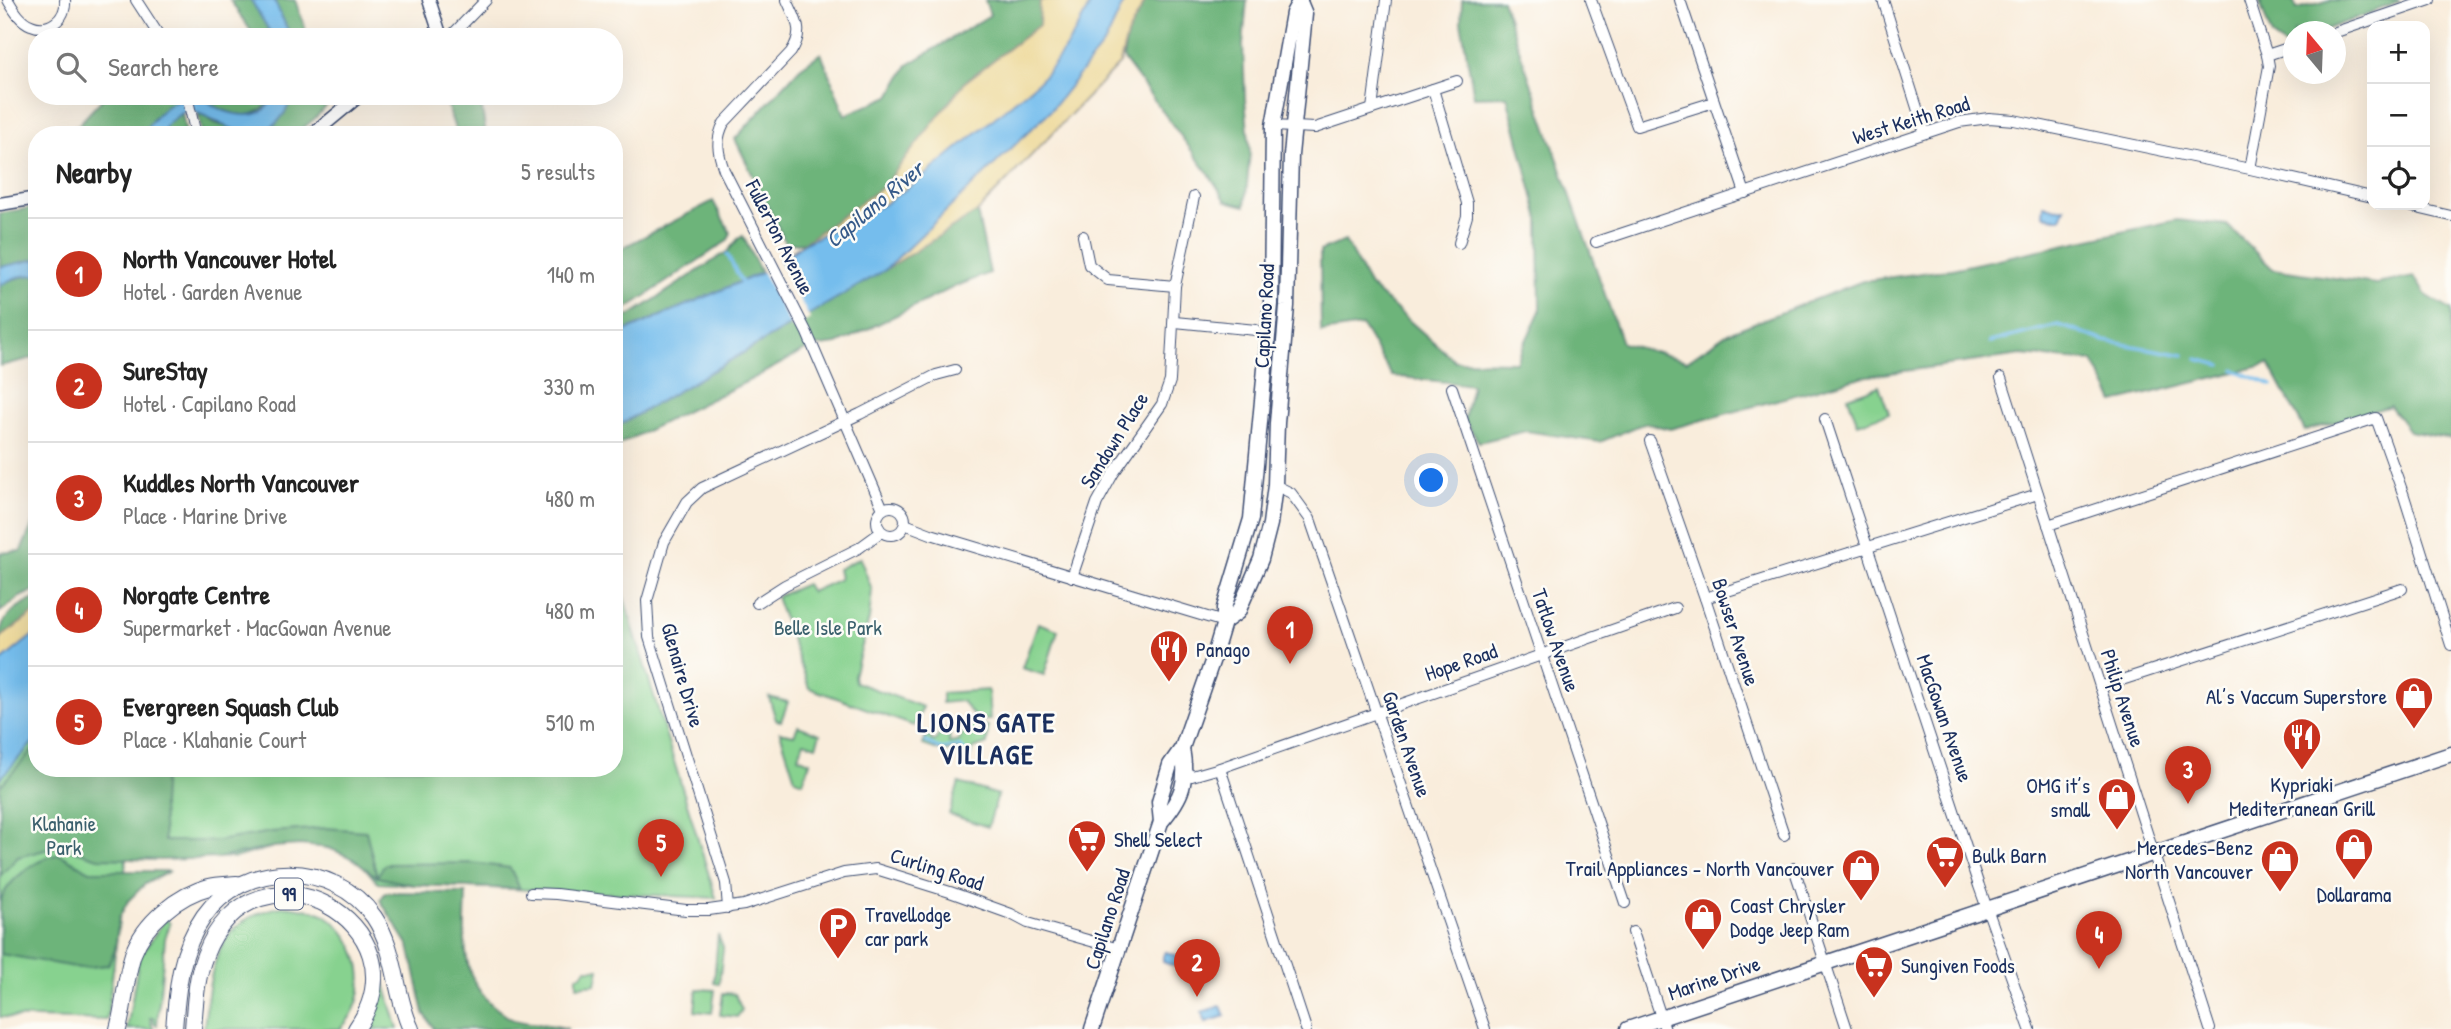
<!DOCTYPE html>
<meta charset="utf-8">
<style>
body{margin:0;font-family:"Patrick Hand",sans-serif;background:#f6f6f6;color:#222}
.controls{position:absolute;right:21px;top:21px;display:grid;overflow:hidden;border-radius:14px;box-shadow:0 7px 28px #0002}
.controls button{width:63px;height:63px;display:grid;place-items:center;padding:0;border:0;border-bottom:2px solid #e0e0e0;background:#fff;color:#222;font:35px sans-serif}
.compass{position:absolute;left:2283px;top:21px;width:63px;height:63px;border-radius:50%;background:#fff;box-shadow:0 7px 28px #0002;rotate:341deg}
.you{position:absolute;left:1432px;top:481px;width:24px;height:24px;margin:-18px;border:5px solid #fff;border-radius:50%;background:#1a73e8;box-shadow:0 0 0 10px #1a73e833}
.badge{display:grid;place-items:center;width:46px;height:46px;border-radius:50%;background:#c8321e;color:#fff;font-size:23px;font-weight:700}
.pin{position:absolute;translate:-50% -58px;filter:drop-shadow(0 2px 4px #0008)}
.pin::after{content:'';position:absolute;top:37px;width:24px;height:21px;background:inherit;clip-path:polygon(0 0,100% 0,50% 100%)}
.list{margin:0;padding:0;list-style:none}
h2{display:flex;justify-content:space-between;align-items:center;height:91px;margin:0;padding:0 28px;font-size:30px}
h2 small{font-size:23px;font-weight:400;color:#767676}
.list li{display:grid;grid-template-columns:46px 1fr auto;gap:21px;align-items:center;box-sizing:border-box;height:112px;padding:0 28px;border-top:2px solid #e0e0e0}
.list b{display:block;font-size:26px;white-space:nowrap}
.list p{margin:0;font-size:23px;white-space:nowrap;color:#767676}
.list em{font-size:23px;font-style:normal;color:#767676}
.icon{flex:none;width:38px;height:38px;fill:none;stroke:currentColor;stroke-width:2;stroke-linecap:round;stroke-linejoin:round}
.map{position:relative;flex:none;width:2451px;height:1029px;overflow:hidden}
.search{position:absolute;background:#fff;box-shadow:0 7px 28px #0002;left:28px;top:28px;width:595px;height:77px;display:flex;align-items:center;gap:18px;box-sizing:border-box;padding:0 24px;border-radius:28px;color:#767676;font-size:26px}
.panel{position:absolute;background:#fff;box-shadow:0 7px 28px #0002;left:28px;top:126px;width:595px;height:651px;border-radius:28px}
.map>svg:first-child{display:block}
.green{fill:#87d28f;stroke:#518076;stroke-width:2}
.forest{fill:#6db47a;stroke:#44726c;stroke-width:2}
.sand{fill:#eeda9e;stroke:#84847e;stroke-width:2}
.water{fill:#75bded;stroke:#4876a6;stroke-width:2}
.pier{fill:#f9eddc}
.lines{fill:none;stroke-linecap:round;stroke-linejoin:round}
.stream{stroke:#75bded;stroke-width:3.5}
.minor-casing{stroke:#3c4c71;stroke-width:12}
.tertiary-casing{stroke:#3c4c71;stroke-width:15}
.secondary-casing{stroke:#3c4c71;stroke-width:17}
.trunk-casing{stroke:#3c4c71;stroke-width:18}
.minor{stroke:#fff;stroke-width:10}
.tertiary{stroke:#fff;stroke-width:12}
.secondary{stroke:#fff;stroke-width:14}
.trunk{stroke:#fff;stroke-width:16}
.labels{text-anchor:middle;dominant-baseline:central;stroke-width:5;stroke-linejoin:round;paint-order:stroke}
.shield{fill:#fdfcf7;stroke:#5f6c8c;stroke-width:2}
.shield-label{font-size:19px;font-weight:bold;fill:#1b2f5e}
.street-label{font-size:21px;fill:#1b2f5e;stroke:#fdfcf7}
.park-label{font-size:21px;fill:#3b606d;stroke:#fdfcf7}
.poi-label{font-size:21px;fill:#1b2f5e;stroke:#fdfcf7;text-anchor:start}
.water-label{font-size:23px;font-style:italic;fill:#365a89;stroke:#fdfcf7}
.district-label{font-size:28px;font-weight:bold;letter-spacing:2px;fill:#1b2f5e;stroke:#fdfcf7}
</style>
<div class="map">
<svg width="2451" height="1029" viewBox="0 0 2451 1029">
<rect width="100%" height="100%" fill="#fdfcf7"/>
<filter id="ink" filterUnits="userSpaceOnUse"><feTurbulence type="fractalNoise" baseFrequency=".0143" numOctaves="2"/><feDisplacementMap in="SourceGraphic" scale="14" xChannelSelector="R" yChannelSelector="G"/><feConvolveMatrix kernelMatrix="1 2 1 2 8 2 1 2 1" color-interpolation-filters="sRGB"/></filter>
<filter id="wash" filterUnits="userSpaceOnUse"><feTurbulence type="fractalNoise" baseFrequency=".00686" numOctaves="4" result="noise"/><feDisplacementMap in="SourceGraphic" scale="28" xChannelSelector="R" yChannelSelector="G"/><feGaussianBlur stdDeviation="1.57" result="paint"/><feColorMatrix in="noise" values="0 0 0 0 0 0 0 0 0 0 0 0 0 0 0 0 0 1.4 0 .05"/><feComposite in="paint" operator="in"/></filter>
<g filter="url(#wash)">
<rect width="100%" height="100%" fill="#f9eddc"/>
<g class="green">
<path d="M1879,386L1889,413L1858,424L1848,397Z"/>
<path d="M860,558L872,590L869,619L854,676L855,682L923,707L914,726L809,688L776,597L806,584L811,592L840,579L838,569Z"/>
<path d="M614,566L716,898L378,883L360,862L339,851L314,845L285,844L234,858L127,853L107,1020L0,1017V774L37,734V768H614Z"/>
<path d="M1038,623L1058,630L1044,675L1022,668Z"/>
<path d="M988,690L990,720H977L962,701L942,703V693Z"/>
<path d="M769,697L788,702L781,721L776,720Z"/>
<path d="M969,719L974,725L988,726L987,744L973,749L969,759L956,748L944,752L923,745L927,734L929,733L932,741H935L942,730H950L949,743L959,741Z"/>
<path d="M798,726L820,734L816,746L804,742L798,757L810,762L803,782L795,779L780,732L794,735Z"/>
<path d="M959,783L998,795L988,827L949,814Z"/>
<path d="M287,906C300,908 314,909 325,915C363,939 375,996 340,1029H204C210,969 215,915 287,906Z"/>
<path d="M166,918L170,924L165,939L157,1025L154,1023L153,1018H150L153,1029H127L139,958Z"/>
<path d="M718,935L723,948L719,984L714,983Z"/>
<path d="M586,969H599L596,984L577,986V976L582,975Z"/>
<path d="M382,974L398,1029H367L380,1003Z"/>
<path d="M697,989L715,990L712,1013L695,1011Z"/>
<path d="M723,993L735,994L742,1010L737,1017L720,1015Z"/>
</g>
<g class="forest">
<path d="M230,0H251L273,37H255Z"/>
<path d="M274,0H295L308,37H291Z"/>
<path d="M985,0H1040V25L965,82L884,186L807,242L786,244L735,139L800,68L821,53L845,115L890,96L908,65L990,15Z"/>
<path d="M1146,0H1247L1243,44L1245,99L1250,152L1245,206L1226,201L1209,174L1123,58L1127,35Z"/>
<path d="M1462,0H1502L1622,343L1687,361L1728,333L1863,281L1952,269L2177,220L2227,225L2273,269L2376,284L2414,277L2426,295L2451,310V439L2409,431L2390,406L2305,431L2269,364L2114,402L2093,361L2021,355L1861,377L1670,429L1645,423L1600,442L1526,431L1479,442L1464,420L1472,385L1392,376L1362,326L1321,332L1320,251L1345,241L1370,286L1455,361L1516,362L1540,311L1539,219L1507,96L1474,97L1461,22Z"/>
<path d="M2259,0H2293L2297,9L2331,0H2398L2399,2L2322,31L2294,32L2293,42L2285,46L2272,37Z"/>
<path d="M105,96H176L177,99C165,109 149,119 144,135H69Z"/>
<path d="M194,96H274C257,123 234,117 209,103C203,100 200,97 194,96Z"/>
<path d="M292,96H332L333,98C322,113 308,126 292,135H202L198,112L215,123L245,133L292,99Z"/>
<path d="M444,96H480L486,135H457Z"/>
<path d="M182,112L186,135H163L166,124Z"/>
<path d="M713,201L731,234L727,241L629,307L614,314V252Z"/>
<path d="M37,207V259L0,267V213Z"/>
<path d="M977,212L990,273L954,287L837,344L811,347L754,378L614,447V428L885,270Z"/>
<path d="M743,236L761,273L614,336V322L631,315L728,251L738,239Z"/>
<path d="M28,275H37V357L0,366V286L7,281Z"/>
<path d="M37,514V589L20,597L0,612V553L21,551Z"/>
<path d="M37,598V611L0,638C0,616 18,605 37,598Z"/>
<path d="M37,745V768H164L162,805L164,841H218L271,832L326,828L366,831L377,876L385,864L473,863L510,868L520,889L414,885L377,877L354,859L329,848L300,845L273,847L219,858L160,860L98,858L60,846L18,857L0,876V786Z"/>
<path d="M59,854L90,871H170L145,884L128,901L119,918L115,950L108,965L80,968L0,954C0,940 0,915 0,903C6,880 37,859 59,854Z"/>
<path d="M386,892L466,893C465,935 458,979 496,1008C502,1012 508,1018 514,1020C532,1025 550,1023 568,1029H434L424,1013L409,946L380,900Z"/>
</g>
<g class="sand">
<path d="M1040,0H1146L1127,35L1120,63L977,212L885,270L614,428V336L761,273L884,186L965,82L1039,25Z"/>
<path d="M37,611V734L0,774V638Z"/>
</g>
<g class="water">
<path d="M251,0H274L291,37H273Z"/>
<path d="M1092,0H1125L1106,41L1050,111L885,270L614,428V336L761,273L807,242L883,205L919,180L1038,82C1062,58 1077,30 1092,0Z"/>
<path d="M198,96L205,98C216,112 248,121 264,110C268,107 271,101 274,96H292C286,118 269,136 245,133C228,131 198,107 184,112C180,113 178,116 175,118C167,123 165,126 163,135H144C148,122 163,108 175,101C181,97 191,97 198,96Z"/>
<path d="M2044,205L2056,209L2065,208L2061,218H2051L2043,214Z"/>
<path d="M37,259V275C24,275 10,278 0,286V267Z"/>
<path d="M37,632V738L0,779V662Z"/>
<path d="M1166,952L1183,958L1182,966L1180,968L1163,962V956Z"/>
<path d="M1221,1006L1225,1016L1206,1022L1202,1012Z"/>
</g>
<path class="pier" d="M778,257L810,319L792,329L761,269Z"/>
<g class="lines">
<g class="stream">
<path d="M727,254L742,283"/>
<path d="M1990,342L2059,325L2105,341L2184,355"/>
<path d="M2197,359L2221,365"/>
<path d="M2235,370L2272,385"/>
<path d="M926,742L941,749L959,746L970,755"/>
</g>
</g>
</g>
<g filter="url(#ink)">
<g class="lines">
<g class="minor-casing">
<g id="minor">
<path d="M8,0C14,10 20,21 31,25C49,33 67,18 65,0"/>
<path d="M136,0L160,37"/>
<path d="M787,0C796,21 805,30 791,52L724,123C715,140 718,153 724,170L807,333L883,509"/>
<path d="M1591,0L1637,126L1714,102"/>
<path d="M1680,0L1745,193"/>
<path d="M1883,0L1925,133"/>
<path d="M2249,0L2267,55L2269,66L2250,169"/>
<path d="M2336,32L2430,0"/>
<path d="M450,37L486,0"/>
<path d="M2267,55L2294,46"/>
<path d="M1433,89L1467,203V216L1459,243"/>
<path d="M187,96L196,135"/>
<path d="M1372,109L1386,0"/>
<path d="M1273,126L1315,128L1457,81"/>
<path d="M2404,205L2451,216"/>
<path d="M1083,236L1089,265L1108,280L1175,286"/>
<path d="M1596,242L1959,122L1989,118L2014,120L2250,169L2372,197"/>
<path d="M1175,322L1256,330"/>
<path d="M2001,378L2210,1029"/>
<path d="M1452,388L1625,903"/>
<path d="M1825,419L1979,886L2030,1029"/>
<path d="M1650,441L1705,598L1784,835"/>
<path d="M1275,485L1291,493L1310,519L1485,1029"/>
<circle cx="891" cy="521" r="14"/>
<path d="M905,524L931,534L1224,622"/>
<path d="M2048,525L2376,418L2404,496L2451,645"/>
<path d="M1072,577L1097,503L1113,474L1162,404L1170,381L1175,286L1194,197"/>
<path d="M1705,598L2038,494"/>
<path d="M757,603L785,585L859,548L881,532"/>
<path d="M2100,687L2402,589"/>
<path d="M1220,768L1306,1029"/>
<path d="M1186,772L1192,776L1220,768L1675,608"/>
<path d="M1794,868L1847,1029"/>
<path d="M531,893L556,894L686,910H709L744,905L844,873L876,869L950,892L1011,914L1028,923L1119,949"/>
<path d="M728,908L726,883L649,637L647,601L664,542L687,502L702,488L860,414L936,375L955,370"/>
<path d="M1633,932L1665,1029"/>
</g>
</g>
<g class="tertiary-casing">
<g id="tertiary">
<path d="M429,0L441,37"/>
<path d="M312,135L359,96"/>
<path d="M0,204L37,198"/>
</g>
</g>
<g class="secondary-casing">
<g id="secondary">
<path d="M1224,622L1238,612L1261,559L1270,524L1275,485L1277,423L1287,306L1291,155L1305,14L1300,2"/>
<path d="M1161,822L1159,802L1170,765L1182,748L1213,659L1224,622V608L1251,519L1271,304L1273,126L1293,13L1300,0"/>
<path d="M1092,1029L1161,822C1183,796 1188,782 1182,748"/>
<path d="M1628,1029L2451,754"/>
</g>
</g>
<g class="trunk-casing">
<g id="trunk">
<path d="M118,1029C125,1004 125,978 133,954C144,923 178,895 209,887C218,885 228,885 237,884"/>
<path d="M174,1029C177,989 180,950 204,916C244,859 334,860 374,917C397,951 394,993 411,1029"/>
<path d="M193,1029C195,1004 196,978 205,955C255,828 430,924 356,1029"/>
</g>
</g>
<use href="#minor" class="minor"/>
<use href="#tertiary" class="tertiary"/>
<use href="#secondary" class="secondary"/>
<use href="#trunk" class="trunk"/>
</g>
</g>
<defs>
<g id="restaurant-pin" transform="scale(2.0125)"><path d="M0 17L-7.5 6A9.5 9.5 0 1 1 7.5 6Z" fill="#c8321e" stroke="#fdfcf7"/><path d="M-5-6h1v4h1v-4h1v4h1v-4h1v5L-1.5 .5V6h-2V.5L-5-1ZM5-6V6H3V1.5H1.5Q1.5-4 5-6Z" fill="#fff"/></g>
<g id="shop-pin" transform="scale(2.0125)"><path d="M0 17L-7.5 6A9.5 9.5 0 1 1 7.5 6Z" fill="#c8321e" stroke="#fdfcf7"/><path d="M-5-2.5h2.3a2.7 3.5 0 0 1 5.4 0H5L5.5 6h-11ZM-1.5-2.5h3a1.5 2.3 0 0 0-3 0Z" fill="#fff"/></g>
<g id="supermarket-pin" transform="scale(2.0125)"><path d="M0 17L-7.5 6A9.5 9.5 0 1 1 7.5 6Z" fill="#c8321e" stroke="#fdfcf7"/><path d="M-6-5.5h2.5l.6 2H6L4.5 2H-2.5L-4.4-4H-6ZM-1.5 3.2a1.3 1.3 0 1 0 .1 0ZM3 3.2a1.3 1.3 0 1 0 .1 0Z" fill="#fff"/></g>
<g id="parking-pin" transform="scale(2.0125)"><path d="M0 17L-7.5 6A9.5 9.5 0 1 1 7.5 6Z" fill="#c8321e" stroke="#fdfcf7"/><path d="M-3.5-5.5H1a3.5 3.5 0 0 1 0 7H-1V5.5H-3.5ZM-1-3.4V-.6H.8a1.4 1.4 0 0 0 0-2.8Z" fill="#fff"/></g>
</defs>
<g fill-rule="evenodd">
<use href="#restaurant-pin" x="1169" y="649"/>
<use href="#shop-pin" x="2414" y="696"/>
<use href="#restaurant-pin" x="2302" y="737"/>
<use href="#shop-pin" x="2117" y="797"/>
<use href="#supermarket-pin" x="1087" y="839"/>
<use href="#shop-pin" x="2354" y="847"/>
<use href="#supermarket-pin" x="1945" y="855"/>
<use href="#shop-pin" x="2280" y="859"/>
<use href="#shop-pin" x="1861" y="868"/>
<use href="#shop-pin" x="1703" y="917"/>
<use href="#parking-pin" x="838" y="926"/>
<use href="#supermarket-pin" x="1874" y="965"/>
</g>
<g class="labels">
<rect class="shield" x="275" y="878.5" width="28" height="31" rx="5"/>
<g class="shield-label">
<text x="289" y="894">99</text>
</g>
<g class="street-label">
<text transform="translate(1911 120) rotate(-17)">West Keith Road</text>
<text transform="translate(780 237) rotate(63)">Fullerton Avenue</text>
<text transform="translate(1264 316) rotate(-87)">Capilano Road</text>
<text transform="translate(1114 440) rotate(-58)">Sandown Place</text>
<text transform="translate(1736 632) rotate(72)">Bowser Avenue</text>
<text transform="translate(1556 640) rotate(71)">Tatlow Avenue</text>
<text transform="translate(1461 662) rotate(-19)">Hope Road</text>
<text transform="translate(683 675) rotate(74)">Glenaire Drive</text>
<text transform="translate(2123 698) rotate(72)">Philip Avenue</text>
<text transform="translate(1945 718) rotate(71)">MacGowan Avenue</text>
<text transform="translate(1407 744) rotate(71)">Garden Avenue</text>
<text transform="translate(937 869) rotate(18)">Curling Road</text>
<text transform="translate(1107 919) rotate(-72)">Capilano Road</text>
<text transform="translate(1714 978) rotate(-19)">Marine Drive</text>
</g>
<g class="park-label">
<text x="828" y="627">Belle Isle Park</text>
<text x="64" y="823">Klahanie<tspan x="64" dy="24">Park</tspan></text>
</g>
<g class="poi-label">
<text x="1196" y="649">Panago</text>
<text x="2387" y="696" text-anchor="end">Al’s Vaccum Superstore</text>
<text x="2302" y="784" text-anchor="middle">Kypriaki<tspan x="2302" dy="24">Mediterranean Grill</tspan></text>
<text x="2090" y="785" text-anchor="end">OMG it’s<tspan x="2090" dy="24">small</tspan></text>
<text x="1114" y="839">Shell Select</text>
<text x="2253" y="847" text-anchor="end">Mercedes-Benz<tspan x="2253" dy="24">North Vancouver</tspan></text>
<text x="1972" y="855">Bulk Barn</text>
<text x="1834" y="868" text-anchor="end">Trail Appliances - North Vancouver</text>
<text x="2354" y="894" text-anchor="middle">Dollarama</text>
<text x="1730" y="905">Coast Chrysler<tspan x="1730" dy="24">Dodge Jeep Ram</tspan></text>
<text x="865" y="914">Travellodge<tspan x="865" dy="24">car park</tspan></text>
<text x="1901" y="965">Sungiven Foods</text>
</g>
<g class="water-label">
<text transform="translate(874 204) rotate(-40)">Capilano River</text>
</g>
<g class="district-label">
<text x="987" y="722">LIONS GATE<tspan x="987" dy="32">VILLAGE</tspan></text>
</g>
</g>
</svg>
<div class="controls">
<button>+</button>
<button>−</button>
<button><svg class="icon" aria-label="locate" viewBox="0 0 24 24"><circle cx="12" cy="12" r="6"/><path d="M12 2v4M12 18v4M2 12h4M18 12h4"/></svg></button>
</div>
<svg class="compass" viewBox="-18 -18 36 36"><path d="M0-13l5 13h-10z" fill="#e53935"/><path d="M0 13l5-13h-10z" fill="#767676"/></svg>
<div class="you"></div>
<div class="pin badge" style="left:1290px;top:664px">1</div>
<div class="pin badge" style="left:1197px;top:997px">2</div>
<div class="pin badge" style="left:2188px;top:804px">3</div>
<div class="pin badge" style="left:2099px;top:969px">4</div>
<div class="pin badge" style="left:661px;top:877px">5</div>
<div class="search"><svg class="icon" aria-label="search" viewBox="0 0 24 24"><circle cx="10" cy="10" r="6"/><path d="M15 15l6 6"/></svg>Search here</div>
<section class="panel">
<h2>Nearby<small>5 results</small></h2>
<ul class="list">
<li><span class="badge">1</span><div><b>North Vancouver Hotel</b><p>Hotel · Garden Avenue</p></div><em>140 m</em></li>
<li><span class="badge">2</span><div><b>SureStay</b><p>Hotel · Capilano Road</p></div><em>330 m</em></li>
<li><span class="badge">3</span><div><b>Kuddles North Vancouver</b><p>Place · Marine Drive</p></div><em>480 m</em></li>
<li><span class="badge">4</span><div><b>Norgate Centre</b><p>Supermarket · MacGowan Avenue</p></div><em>480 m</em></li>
<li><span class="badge">5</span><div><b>Evergreen Squash Club</b><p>Place · Klahanie Court</p></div><em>510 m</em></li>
</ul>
</section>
</div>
